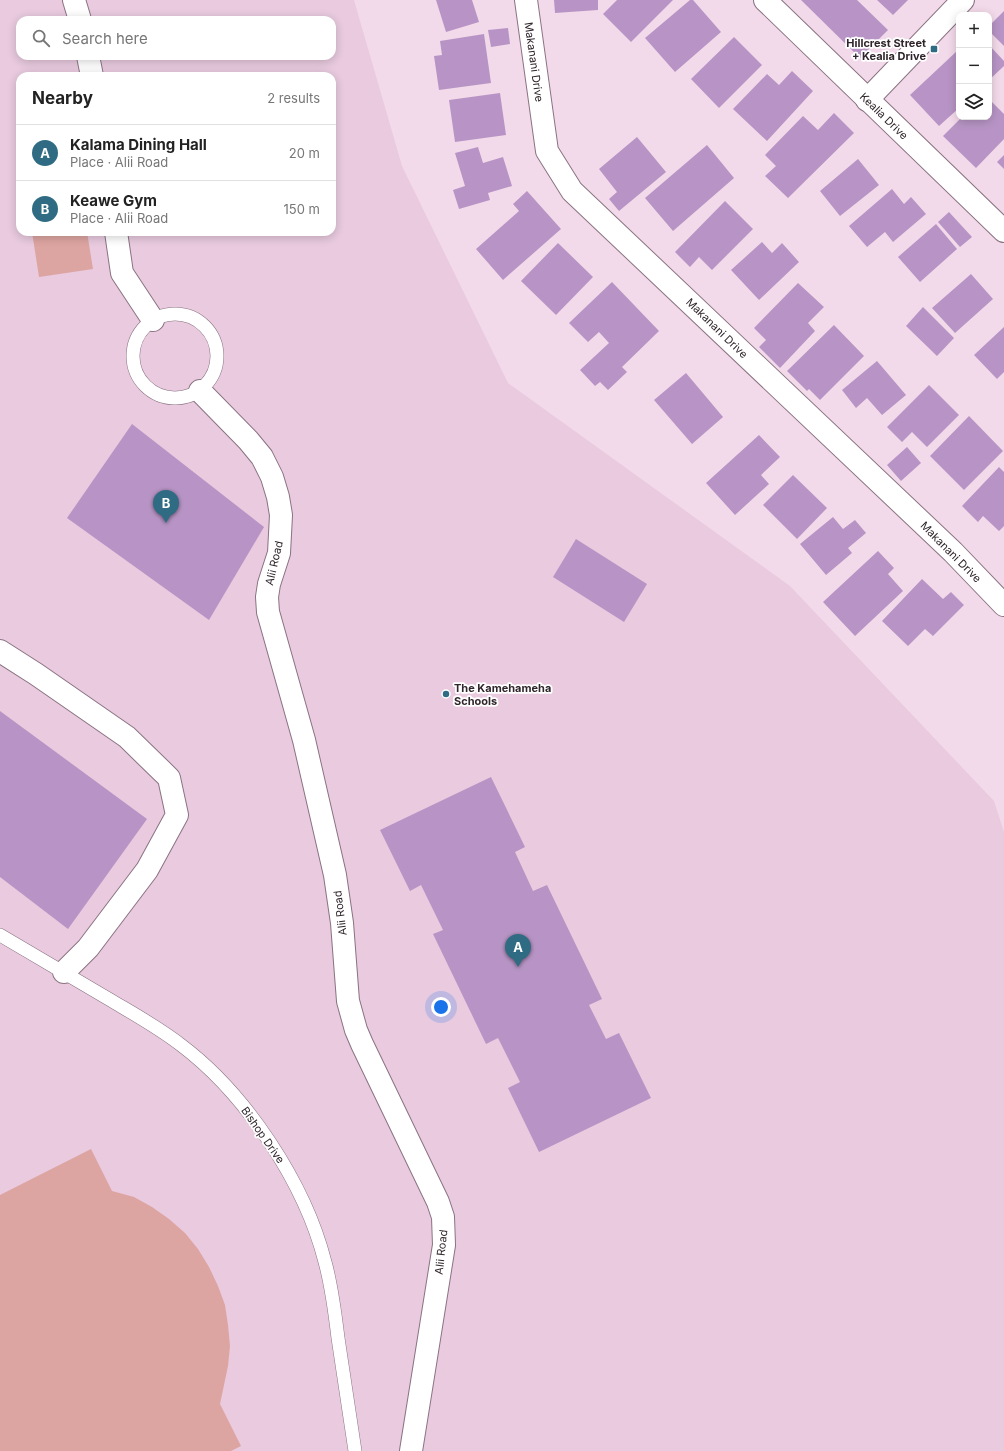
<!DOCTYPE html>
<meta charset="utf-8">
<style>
body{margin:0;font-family:Inter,sans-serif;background:#f6f6f6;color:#222}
.controls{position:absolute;right:12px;top:12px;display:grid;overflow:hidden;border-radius:8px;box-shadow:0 2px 10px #0003}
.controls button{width:36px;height:36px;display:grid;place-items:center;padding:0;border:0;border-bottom:1px solid #e0e0e0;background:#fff;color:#222;font:20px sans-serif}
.you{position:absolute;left:441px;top:1007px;width:14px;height:14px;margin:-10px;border:3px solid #fff;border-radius:50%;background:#1a73e8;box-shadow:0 0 0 6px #1a73e833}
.badge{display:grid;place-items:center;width:26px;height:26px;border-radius:50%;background:#2f6c83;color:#fff;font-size:13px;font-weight:700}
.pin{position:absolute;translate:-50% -33px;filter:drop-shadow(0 1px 2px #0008)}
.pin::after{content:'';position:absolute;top:21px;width:14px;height:12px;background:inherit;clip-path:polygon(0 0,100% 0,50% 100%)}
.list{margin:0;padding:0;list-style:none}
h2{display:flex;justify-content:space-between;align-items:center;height:52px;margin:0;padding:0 16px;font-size:17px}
h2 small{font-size:13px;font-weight:400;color:#767676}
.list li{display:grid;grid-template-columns:26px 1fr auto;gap:12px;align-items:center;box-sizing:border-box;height:56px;padding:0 16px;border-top:1px solid #e0e0e0}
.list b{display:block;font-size:15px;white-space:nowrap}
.list p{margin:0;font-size:13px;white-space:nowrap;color:#767676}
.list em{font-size:13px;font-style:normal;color:#767676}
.icon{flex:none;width:22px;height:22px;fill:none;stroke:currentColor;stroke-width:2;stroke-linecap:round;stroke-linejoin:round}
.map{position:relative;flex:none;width:1004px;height:1451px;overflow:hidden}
.search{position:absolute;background:#fff;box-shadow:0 2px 10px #0003;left:16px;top:16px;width:320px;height:44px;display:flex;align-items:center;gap:10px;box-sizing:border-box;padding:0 14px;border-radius:12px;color:#767676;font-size:15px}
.panel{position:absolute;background:#fff;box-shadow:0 2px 10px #0003;left:16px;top:72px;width:320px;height:164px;border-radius:12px}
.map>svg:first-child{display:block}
.built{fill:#e9cadf;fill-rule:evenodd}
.green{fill:#dda5a1}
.building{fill:#b794c5}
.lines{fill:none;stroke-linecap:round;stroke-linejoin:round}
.lane-casing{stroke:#8a7382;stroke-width:14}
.street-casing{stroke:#8a7382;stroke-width:24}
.secondary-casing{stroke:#8a7382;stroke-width:24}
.lane{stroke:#fff;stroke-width:13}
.street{stroke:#fff;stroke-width:22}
.secondary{stroke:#fff;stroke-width:22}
.poi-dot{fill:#2f6c83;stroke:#fff;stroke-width:1.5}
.labels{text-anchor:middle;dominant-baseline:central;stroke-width:3.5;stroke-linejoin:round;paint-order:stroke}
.poi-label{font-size:11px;font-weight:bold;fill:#2f252b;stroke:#fff;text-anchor:end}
.street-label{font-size:11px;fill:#2f252b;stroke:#fff}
</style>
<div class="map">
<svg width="1004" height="1451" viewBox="0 0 1004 1451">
<rect width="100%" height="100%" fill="#f3daea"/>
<path class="built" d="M0,0H354L402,166L508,383L790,586L994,801L1004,832V1451H0ZM20,20H332V56H20ZM20,76H332V232H20Z"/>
<g class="green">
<path d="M32,232H87L93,269L39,277Z"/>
<path d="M91,1149L112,1191L134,1197L152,1207L169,1219L185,1233L198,1249L209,1267L218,1286L225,1305L228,1325L230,1346L228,1366L220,1404L241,1446L231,1451H0V1195Z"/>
</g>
<g class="building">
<path d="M436,0H472L479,22L446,32Z"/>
<path d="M554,0H598V10L555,13Z"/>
<path d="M617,0H673L631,42L603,14Z"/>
<path d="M690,0H693L721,32L675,72L645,38Z"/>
<path d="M801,0H857L888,30L860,58Z"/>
<path d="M877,0H908L893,15Z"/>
<path d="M1004,11V46L989,31V26Z"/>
<path d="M508,28L510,44L491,47L488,30Z"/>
<path d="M484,34L491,83L439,90L434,56L442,55L440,41Z"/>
<path d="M734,37L762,65L719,108L691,79Z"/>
<path d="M989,45L1004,61V66L989,80Z"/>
<path d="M957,51L959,53V108L939,126L910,95Z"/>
<path d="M792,71L813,91L767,141L733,109L767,74L779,85Z"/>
<path d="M500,93L506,135L455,142L449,100Z"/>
<path d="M989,99L1004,114V139L976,168L943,136L962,117H989Z"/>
<path d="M834,113L854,133L788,198L765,176L776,166L765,155L803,116L818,130Z"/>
<path d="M637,137L666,172L619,211L609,199L617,192L599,169Z"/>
<path d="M707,145L734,178L673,231L645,198Z"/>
<path d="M478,147L483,163L503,157L512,186L488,193L490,200L459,209L453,190L465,186L455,153Z"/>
<path d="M1004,155V169L997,162Z"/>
<path d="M858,159L879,185L840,216L820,191Z"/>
<path d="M892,189L904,204L911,197L926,214L893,242L885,232L867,247L849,226Z"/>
<path d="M527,191L561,229L503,280L476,249L519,211L513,204Z"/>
<path d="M725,201L753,229L712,270L699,257L690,267L675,252Z"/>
<path d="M949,212L972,237L960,247L938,222Z"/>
<path d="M936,224L957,249L920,282L898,257Z"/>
<path d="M762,242L772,253L782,243L799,262L759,300L731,270Z"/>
<path d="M558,243L593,277L556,315L521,281Z"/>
<path d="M971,274L993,299L955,333L932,308Z"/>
<path d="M612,282L659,331L622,367L627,372L608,390L600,382L595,386L580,370L609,343L599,332L588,342L569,323Z"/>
<path d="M798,283L824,307L808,323L815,331L780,368L759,347L766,340L754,328Z"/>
<path d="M923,307L954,338L937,356L906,326Z"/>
<path d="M834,325L864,356L820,400L809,389L807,391L787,371Z"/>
<path d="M1004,327V372L997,379L974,355Z"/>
<path d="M877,361L906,395L882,415L867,398L856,408L842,390Z"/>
<path d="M686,373L723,417L692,444L654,400Z"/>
<path d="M929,385L959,415L927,447L912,432L902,442L887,427Z"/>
<path d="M969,416L1003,451L964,490L930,456Z"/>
<path d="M132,424L264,527L209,620L67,518Z"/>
<path d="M759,435L780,457L761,475L769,484L735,515L706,483Z"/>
<path d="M907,447L921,463L901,481L887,465Z"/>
<path d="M999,467L1004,472V526L999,531L983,516L978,522L962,506Z"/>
<path d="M793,475L827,508L797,539L763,505Z"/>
<path d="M833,517L843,529L855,520L866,533L848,548L852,553L826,575L800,544Z"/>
<path d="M576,539L647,584L624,622L553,577Z"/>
<path d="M878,551L894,568L888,574L903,591L855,636L823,602Z"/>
<path d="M922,579L943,599L951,592L964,605L933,636L925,629L908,646L882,621Z"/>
<path d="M0,711L147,819L68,929L0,877Z"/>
<path d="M491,777L525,847L515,852L533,891L547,885L602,999L589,1005L606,1039L619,1033L651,1098L539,1152L508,1088L520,1082L498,1038L486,1044L433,934L443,930L421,885L410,891L380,830Z"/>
</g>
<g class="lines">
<g class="lane-casing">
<g id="lane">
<circle cx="175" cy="356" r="42"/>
<path d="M0,935C36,956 71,977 107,998C132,1013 158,1027 181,1045C246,1094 305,1183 325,1262C332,1287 335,1313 338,1338C344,1376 349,1413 355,1451"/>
</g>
</g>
<g class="street-casing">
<g id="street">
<path d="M74,0L80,20"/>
<path d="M526,0L547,151L572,191L953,552L1004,605"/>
<path d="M88,56L92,76"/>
<path d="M116,232L122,273L153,320"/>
<path d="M200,391L248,440L262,457L272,477L278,497L281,515L279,553L269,584L267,597L268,612L304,740L335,875L342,923L348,1001L356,1030L362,1044L438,1202L443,1217L444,1245L411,1451"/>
<path d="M0,651L36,674L127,737L169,778L177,815L147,870L88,948L64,972"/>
</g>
</g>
<g class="secondary-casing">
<g id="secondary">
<path d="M765,0L1004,231"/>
<path d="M867,100L963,0"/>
</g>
</g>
<use href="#lane" class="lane"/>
<use href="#street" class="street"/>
<use href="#secondary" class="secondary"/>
</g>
<g class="poi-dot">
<rect x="930" y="45" width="8" height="8" rx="2"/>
<circle cx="446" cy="694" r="4"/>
</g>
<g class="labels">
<g class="poi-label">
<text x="926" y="43">Hillcrest Street<tspan x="926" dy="13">+ Kealia Drive</tspan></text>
<text x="454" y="688" text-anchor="start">The Kamehameha<tspan x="454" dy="13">Schools</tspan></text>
</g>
<g class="street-label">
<text transform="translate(534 62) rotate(82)">Makanani Drive</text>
<text transform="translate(884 116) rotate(44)">Kealia Drive</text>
<text transform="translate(717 328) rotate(44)">Makanani Drive</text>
<text transform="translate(951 552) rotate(45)">Makanani Drive</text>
<text transform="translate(274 563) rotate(-77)">Alii Road</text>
<text transform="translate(340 913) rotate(-97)">Alii Road</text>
<text transform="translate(263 1135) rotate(55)">Bishop Drive</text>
<text transform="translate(441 1252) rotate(-84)">Alii Road</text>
</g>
</g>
</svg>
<div class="controls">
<button>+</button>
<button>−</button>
<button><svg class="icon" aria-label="layers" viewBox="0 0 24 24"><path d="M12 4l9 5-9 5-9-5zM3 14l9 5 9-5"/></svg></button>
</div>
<div class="you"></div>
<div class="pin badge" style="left:518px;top:967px">A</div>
<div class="pin badge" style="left:166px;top:523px">B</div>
<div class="search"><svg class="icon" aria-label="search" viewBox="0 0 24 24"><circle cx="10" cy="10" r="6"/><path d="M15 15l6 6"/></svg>Search here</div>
<section class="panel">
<h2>Nearby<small>2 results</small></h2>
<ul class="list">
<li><span class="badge">A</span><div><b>Kalama Dining Hall</b><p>Place · Alii Road</p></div><em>20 m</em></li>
<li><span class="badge">B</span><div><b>Keawe Gym</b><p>Place · Alii Road</p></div><em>150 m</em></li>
</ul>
</section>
</div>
